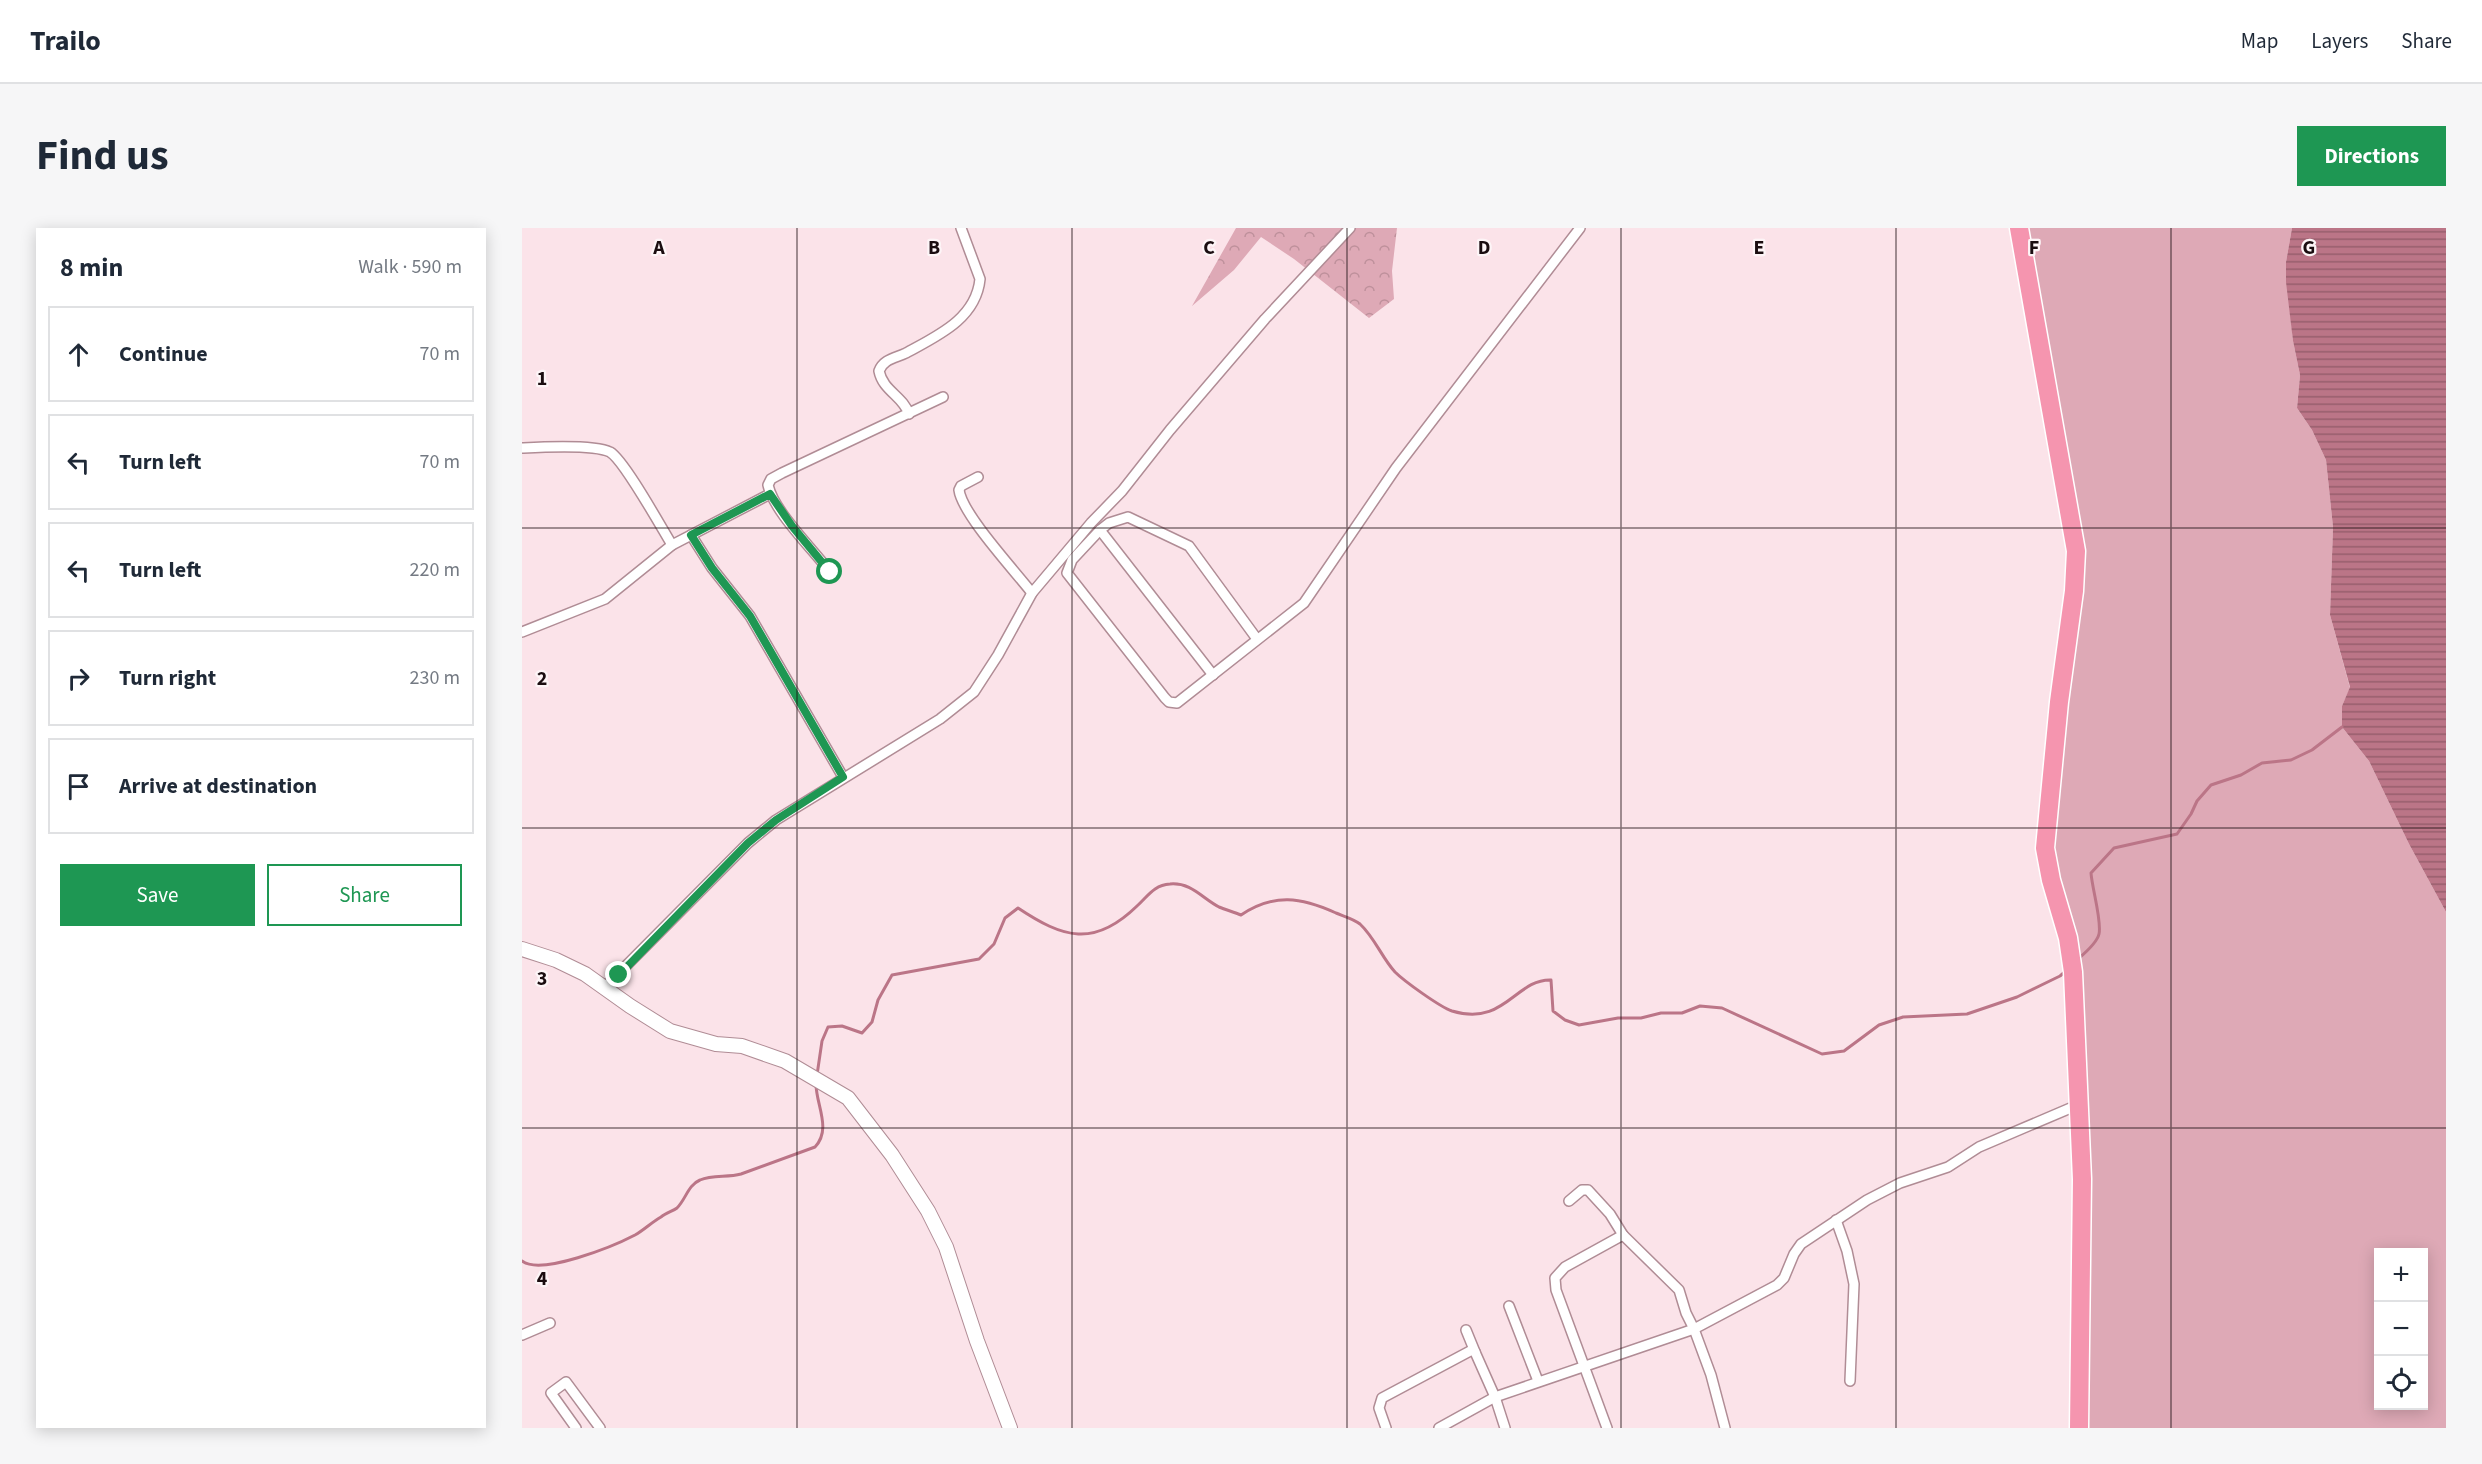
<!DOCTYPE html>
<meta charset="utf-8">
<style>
body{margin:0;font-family:"Source Sans 3",sans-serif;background:#f6f6f7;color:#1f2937}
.controls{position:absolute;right:18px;bottom:18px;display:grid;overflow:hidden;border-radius:0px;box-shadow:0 3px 15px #0003}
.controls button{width:54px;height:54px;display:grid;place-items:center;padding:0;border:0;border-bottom:2px solid #e0e1e3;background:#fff;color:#1f2937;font:30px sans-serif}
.stop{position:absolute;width:18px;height:18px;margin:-14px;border:4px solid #1e9753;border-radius:50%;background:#fff}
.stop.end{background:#1e9753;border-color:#fff;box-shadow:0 2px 6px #0008}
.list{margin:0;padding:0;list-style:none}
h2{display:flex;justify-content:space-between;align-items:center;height:78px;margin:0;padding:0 24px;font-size:26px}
h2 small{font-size:20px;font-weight:400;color:#747a83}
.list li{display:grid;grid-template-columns:39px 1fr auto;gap:18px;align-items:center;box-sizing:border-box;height:96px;margin:0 12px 12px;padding:0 12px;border:2px solid #e0e1e3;border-radius:0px}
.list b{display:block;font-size:22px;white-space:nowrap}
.list em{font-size:20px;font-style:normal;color:#747a83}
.actions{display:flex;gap:12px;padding:18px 24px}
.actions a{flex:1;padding:14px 0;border:2px solid #1e9753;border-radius:0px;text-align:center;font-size:21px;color:#1e9753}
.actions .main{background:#1e9753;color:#fff}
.icon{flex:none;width:33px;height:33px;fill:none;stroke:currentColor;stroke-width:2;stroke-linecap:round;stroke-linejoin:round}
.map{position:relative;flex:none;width:1924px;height:1200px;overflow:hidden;border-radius:0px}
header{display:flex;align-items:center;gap:36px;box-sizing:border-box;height:84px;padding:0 30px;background:#fff;border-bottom:2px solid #e0e1e3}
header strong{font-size:28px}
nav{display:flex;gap:33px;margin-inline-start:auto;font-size:21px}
.intro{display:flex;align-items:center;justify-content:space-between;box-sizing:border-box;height:144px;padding:0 36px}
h1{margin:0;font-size:42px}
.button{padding:15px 27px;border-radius:0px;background:#1e9753;color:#fff;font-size:21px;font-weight:700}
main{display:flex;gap:36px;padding:0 36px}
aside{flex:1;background:#fff;border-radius:0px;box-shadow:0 3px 15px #0003}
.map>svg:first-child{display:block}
.grass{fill:#dea9b6;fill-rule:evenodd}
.forest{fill:url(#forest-crowns)}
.water{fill:url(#water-rules)}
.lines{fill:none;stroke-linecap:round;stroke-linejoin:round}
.stream{stroke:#bb7587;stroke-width:3}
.street-casing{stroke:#b08c95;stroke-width:12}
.secondary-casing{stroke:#b08c95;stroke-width:16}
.highway-casing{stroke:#fff;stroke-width:21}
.street{stroke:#fff;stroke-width:9}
.secondary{stroke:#fff;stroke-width:14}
.highway{stroke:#f595af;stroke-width:18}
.route{stroke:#1e9753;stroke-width:8}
.grid{fill:none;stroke:#1a0d10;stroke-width:1.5;stroke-opacity:0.55}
.grid-label{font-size:20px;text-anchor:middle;font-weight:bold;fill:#1a0d10;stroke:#fdf5f7;stroke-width:4.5;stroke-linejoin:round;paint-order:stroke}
</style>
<header>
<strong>Trailo</strong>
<nav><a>Map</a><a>Layers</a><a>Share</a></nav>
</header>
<div class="intro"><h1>Find us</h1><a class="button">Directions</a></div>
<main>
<aside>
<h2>8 min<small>Walk · 590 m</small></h2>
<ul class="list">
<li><svg class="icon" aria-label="ahead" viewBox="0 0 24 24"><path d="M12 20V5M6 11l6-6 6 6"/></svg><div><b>Continue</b></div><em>70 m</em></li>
<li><svg class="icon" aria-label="left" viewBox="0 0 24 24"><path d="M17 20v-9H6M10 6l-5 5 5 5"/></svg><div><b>Turn left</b></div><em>70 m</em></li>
<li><svg class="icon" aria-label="left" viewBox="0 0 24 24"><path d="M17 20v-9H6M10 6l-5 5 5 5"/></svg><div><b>Turn left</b></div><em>220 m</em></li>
<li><svg class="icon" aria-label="right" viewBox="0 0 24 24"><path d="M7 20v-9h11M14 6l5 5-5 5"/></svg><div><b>Turn right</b></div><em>230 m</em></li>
<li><svg class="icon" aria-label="arrive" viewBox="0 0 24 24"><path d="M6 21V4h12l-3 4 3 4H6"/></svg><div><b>Arrive at destination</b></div></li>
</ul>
<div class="actions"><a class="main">Save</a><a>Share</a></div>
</aside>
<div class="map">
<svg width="1924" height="1200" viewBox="0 0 1924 1200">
<defs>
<pattern id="forest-crowns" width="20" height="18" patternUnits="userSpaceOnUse" patternTransform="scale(1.5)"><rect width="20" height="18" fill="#dea9b6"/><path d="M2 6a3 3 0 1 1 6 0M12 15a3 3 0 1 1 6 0" fill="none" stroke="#be909b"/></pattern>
<pattern id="water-rules" width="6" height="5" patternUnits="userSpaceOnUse" patternTransform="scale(1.5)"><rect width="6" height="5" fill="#bb7587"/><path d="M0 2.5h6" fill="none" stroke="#975e6d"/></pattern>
</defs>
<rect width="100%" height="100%" fill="#fbe3e9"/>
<path class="grass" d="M1503,0H1770L1764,34L1771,113L1778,147L1775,180L1790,202L1804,232L1811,299L1808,387L1828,460L1820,478V499L1847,533L1887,616L1924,684V1200H1563L1564,904L1529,632L1559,339ZM1856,1024H1902V1178H1856Z"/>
<path class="forest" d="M714,0H875L870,43L872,71L847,90L772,31L739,9L712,42L670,78Z"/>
<path class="water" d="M1770,0H1924V684L1887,616L1847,533L1820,499V478L1828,459L1808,387L1811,299L1804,232L1790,202L1775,180L1778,147L1771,113L1764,54V34Z"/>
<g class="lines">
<g class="stream">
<path d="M1556,731C1563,725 1575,715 1577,706C1580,693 1570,660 1569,645L1592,620L1655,606L1669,586L1675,573L1689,557L1719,547L1740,535L1769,532L1790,522L1820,499"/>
<path d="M295,847L300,813L306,799L320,798L340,805L350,794L356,772L370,747L457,731L472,716L483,690L496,680C541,710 572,720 615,678C626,668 632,657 648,656C669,654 681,671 697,679C704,682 712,684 719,687C752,665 779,669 814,685C821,688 832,691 838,696C853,710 860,730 873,744C882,753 918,779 930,783C983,799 993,751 1029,752L1031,783L1043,792L1057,797L1096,790H1119L1139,785H1160L1178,778L1200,780L1300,826L1322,823L1357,797L1381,789L1445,786L1495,769L1538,748L1545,742"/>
<path d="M0,1033C19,1048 92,1018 113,1007C122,1002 130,994 139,989C144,985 151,983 155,980C164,971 166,957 178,952C191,946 205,950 219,946L293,919C310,901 294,877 294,856"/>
</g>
<g class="street-casing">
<g id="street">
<path d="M387,186C381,168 361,163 357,143C361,131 374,130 384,125C415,108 454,91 458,51L439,0"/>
<path d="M0,220C19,219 72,216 88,224C102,232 139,299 150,317"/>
<path d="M456,249L439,258L437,262C440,286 493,343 510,365"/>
<path d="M578,302L550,332L545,345L643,470L647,474L655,475L782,375L874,240L1058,0"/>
<path d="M169,307L190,340L228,388L321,549"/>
<path d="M308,344C291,321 252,284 246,257L249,251L260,245L421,169"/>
<path d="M0,404L83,371L150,317L248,266"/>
<path d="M691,447L578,302L587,295L606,289L667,318L735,411"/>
<path d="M83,759L226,615L254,592L418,491L452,464L476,427L510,365L569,295L600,263L648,202L743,91L828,0"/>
<path d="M1314,992L1325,1023L1332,1056L1328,1153"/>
<path d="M987,1078L1016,1153"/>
<path d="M944,1102L953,1124"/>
<path d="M0,1107L28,1095"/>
<path d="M54,1200L29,1165L44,1154L78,1200"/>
<path d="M864,1200L857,1180L860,1170L950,1122L953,1124L973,1169L983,1200"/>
<path d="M917,1200L973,1169L1172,1101L1164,1085L1157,1062L1101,1007L1088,986L1066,962H1060L1047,973"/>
<path d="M1085,1200L1034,1062L1033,1050L1043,1039L1101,1007"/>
<path d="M1203,1200L1189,1147L1172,1101L1255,1057L1262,1050L1272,1026L1279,1016L1345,972L1378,955L1426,939L1457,919L1558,876"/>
</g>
</g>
<g class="secondary-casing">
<path id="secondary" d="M0,721L34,732L63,746L108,778L148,803L194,816L220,818L263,833L326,870L370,927L406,983L424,1019L455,1113L488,1200"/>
</g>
<g class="highway-casing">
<path id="highway" d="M1497,0L1554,323L1552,363L1537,474L1523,620L1529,652L1546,710L1551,744L1560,951L1557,1200"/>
</g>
<use href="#street" class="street"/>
<use href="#secondary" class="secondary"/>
<use href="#highway" class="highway"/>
</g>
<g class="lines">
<path class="route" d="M97,747L226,615L254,592L321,549L228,388L190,340L169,307L248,266L270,298L308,344"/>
</g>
<path class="grid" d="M275,0V1200M550,0V1200M825,0V1200M1099,0V1200M1374,0V1200M1649,0V1200M0,300H1924M0,600H1924M0,900H1924"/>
<g class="grid-label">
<text x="137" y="26">A</text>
<text x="412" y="26">B</text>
<text x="687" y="26">C</text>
<text x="962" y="26">D</text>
<text x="1237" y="26">E</text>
<text x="1512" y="26">F</text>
<text x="1787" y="26">G</text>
<text x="20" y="157">1</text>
<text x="20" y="457">2</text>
<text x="20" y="757">3</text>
<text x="20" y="1057">4</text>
</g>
</svg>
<div class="controls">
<button>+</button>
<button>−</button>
<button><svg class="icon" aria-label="locate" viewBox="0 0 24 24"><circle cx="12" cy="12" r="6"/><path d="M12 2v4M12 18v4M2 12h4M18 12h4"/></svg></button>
</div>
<div class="stop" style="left:308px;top:344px"></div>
<div class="stop end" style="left:97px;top:747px"></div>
</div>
</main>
